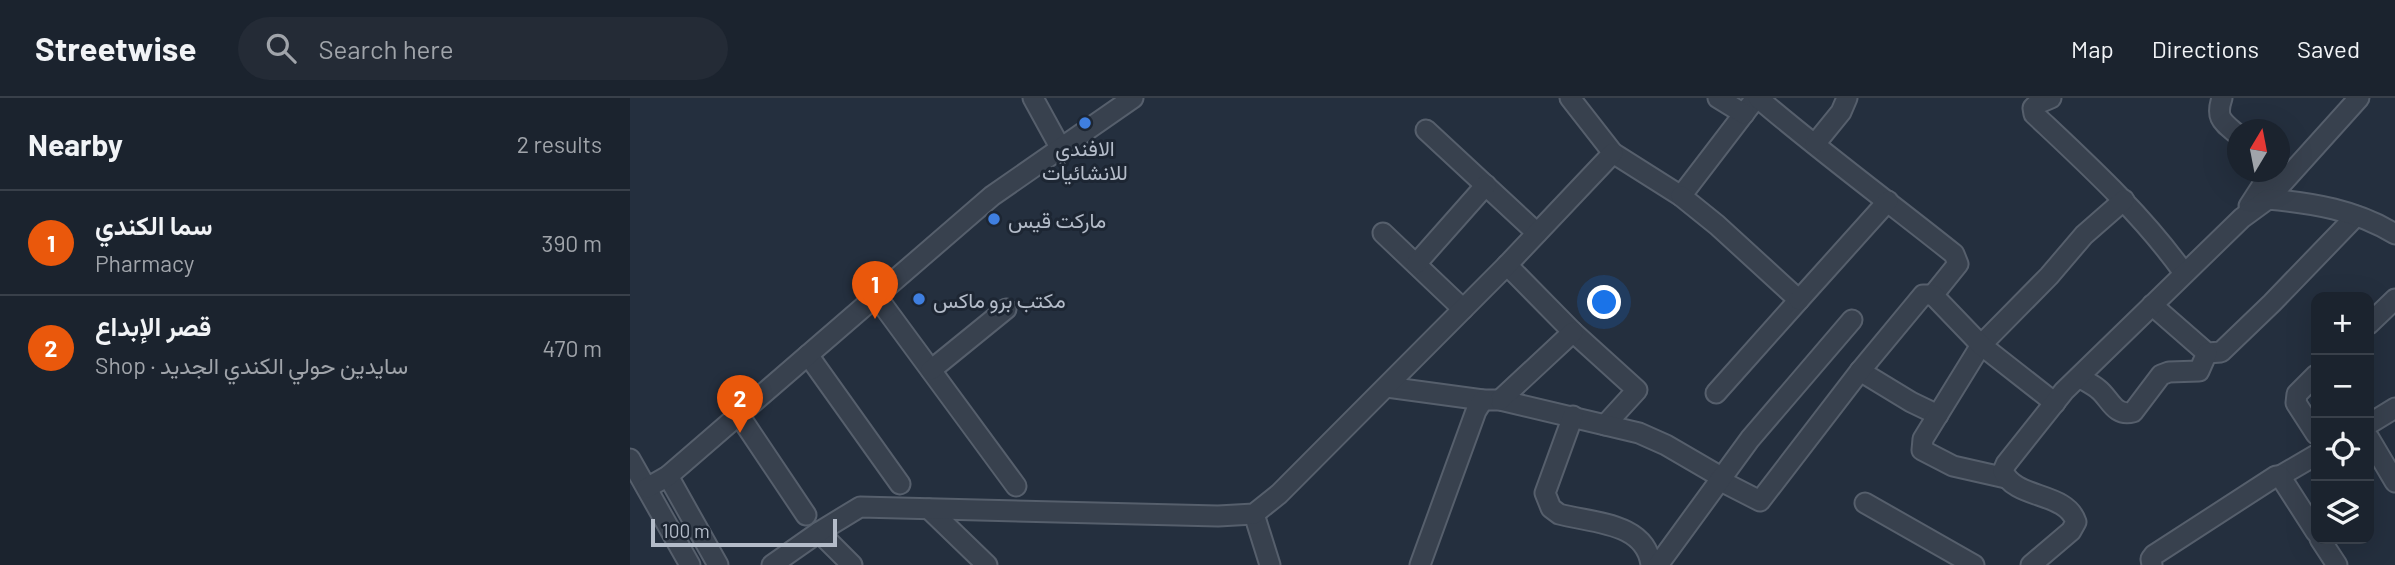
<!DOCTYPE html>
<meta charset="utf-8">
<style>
body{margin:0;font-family:Barlow,Vazirmatn,sans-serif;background:#242b36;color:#f1f3f6}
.controls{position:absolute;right:21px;bottom:21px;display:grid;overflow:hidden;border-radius:14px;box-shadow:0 7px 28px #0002}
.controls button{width:63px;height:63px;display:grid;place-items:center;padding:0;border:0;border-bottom:2px solid #39404a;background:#1b232e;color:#f1f3f6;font:35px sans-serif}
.compass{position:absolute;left:1597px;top:21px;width:63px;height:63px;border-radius:50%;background:#1b232e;box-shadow:0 7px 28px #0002;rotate:10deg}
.scale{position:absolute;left:21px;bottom:18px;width:186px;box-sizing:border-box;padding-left:7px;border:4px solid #b4bcc9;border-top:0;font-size:19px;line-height:24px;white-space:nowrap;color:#b4bcc9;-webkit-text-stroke:5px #1d2633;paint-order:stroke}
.you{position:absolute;left:975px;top:205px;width:24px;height:24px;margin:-18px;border:5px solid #fff;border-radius:50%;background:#1a73e8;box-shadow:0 0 0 10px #1a73e833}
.badge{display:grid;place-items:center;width:46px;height:46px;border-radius:50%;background:#ea580c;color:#fff;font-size:23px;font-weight:700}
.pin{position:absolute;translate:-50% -58px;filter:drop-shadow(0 2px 4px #0008)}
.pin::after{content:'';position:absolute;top:37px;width:24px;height:21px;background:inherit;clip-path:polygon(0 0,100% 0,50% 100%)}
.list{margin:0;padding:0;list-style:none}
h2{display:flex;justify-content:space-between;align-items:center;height:91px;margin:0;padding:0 28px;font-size:30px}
h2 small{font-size:23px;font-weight:400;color:#a0a4aa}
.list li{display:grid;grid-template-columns:46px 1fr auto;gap:21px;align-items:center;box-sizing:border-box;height:105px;padding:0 28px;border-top:2px solid #39404a}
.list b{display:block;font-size:26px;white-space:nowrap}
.list p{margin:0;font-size:23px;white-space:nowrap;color:#a0a4aa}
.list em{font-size:23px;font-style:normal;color:#a0a4aa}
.icon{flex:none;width:38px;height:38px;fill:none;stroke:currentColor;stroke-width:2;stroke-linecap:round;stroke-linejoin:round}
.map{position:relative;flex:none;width:1765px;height:467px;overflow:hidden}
header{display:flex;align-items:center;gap:42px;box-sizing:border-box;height:98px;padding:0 35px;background:#1b232e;border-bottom:2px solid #39404a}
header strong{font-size:33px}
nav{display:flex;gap:38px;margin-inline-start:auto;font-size:24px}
.search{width:490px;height:63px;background:#242b36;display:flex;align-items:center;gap:18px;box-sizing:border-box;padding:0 24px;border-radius:38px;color:#a0a4aa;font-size:26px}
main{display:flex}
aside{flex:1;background:#1b232e}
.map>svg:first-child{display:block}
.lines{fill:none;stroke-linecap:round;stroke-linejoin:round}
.minor-casing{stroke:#565f6c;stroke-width:23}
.minor{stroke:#38414e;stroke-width:19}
.shop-dot{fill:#3f7fe0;stroke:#1d2633;stroke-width:2.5}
.labels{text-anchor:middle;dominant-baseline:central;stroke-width:6;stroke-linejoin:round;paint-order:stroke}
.poi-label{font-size:21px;fill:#b4bcc9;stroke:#1d2633;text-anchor:start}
</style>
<header>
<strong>Streetwise</strong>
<div class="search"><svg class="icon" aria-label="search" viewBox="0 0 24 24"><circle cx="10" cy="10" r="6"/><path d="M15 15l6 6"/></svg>Search here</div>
<nav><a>Map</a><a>Directions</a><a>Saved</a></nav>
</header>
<main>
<aside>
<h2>Nearby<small>2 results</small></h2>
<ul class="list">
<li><span class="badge">1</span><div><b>سما الكندي</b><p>Pharmacy</p></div><em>390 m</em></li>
<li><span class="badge">2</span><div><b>قصر الإبداع</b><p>Shop · سايدين حولي الكندي الجديد</p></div><em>470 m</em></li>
</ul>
</aside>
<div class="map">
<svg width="1765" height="467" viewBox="0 0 1765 467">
<rect width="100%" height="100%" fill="#242f3e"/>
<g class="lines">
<g class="minor-casing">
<g id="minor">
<path d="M403,0L431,51"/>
<path d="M940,0L983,55L1051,98L1126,0"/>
<path d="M1088,0L1114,16"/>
<path d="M1128,0C1191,54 1259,104 1324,156L1328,166L1303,197"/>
<path d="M1421,0L1407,6L1403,10L1404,16C1457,66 1511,115 1554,175"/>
<path d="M1592,0C1585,21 1593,24 1608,37"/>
<path d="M796,32L907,135"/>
<path d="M1185,46L1211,14L1217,0"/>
<path d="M1051,98L1087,127L1169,202L1086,295"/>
<path d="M1638,101L1729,0"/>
<path d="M1619,108L1641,74"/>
<path d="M753,135L833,211"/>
<path d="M786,166L856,87"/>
<path d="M877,167L943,234L1007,292L975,327"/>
<path d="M247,199L386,388"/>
<path d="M1169,202L1258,103"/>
<path d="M1522,207L1577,255L1591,254L1642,205L1726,118"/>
<path d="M1739,226L1765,201"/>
<path d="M178,257L270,386"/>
<path d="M301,272L376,211"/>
<path d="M1230,273L1281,304L1308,317"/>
<path d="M1686,277L1667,296L1666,305L1686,336"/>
<path d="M1449,279C1455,283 1462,286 1468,291C1480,300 1484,319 1503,314L1531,277L1539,274L1569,273L1577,255"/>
<path d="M757,289L853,302H870L1009,335L1036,347L1091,379"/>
<path d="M870,302L943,234"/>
<path d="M109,317L176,417"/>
<path d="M943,318L915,395L921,410L929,416C962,425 1016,424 1021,467"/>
<path d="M1739,326L1765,310"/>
<path d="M1739,340L1765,384"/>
<path d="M0,361L60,467"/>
<path d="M38,378L88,467"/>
<path d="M1650,378L1686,357"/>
<path d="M1376,380L1323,368L1292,352L1293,341L1351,247L1419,178L1454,137L1494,102"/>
<path d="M1089,382L1130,403L1230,273L1293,197H1303L1351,247L1425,305"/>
<path d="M17,390L38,378L362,98L503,0"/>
<path d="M1235,405L1344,467"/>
<path d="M299,411L357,467"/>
<path d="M624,416L640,467"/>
<path d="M189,434L222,467"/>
<path d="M1690,441L1707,467"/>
<path d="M142,467L189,434L230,409L588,418L624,416L649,396L877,167L983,55"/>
<path d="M790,467L846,313L853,302"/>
<path d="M1028,467L1120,341L1222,222"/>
<path d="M1401,467L1441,433L1446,424C1436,393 1385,402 1373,373L1376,366L1434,293L1612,120L1638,101C1683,105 1726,112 1765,136"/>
<path d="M1522,467L1521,461L1524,457L1646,378H1650L1686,434"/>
</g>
</g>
<use href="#minor" class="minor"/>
</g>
<g class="shop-dot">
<circle cx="455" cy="25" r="7"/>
<circle cx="364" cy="121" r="7"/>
<circle cx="289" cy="201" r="7"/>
</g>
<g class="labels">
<g class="poi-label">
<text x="455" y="49" text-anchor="middle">الافندي<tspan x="455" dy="24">للانشائيات</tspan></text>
<text x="378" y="121">ماركت قيس</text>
<text x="303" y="201">مكتب برو ماكس</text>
</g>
</g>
</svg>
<div class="controls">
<button>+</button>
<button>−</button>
<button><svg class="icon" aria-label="locate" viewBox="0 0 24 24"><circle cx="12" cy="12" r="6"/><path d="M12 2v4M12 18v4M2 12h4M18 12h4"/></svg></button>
<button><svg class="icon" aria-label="layers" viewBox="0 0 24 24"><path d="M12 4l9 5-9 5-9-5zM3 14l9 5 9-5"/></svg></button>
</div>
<svg class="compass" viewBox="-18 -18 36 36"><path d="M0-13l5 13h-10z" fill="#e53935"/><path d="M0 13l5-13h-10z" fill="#a0a4aa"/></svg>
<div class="scale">100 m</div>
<div class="you"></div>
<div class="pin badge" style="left:245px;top:221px">1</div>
<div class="pin badge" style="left:110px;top:335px">2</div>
</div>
</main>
